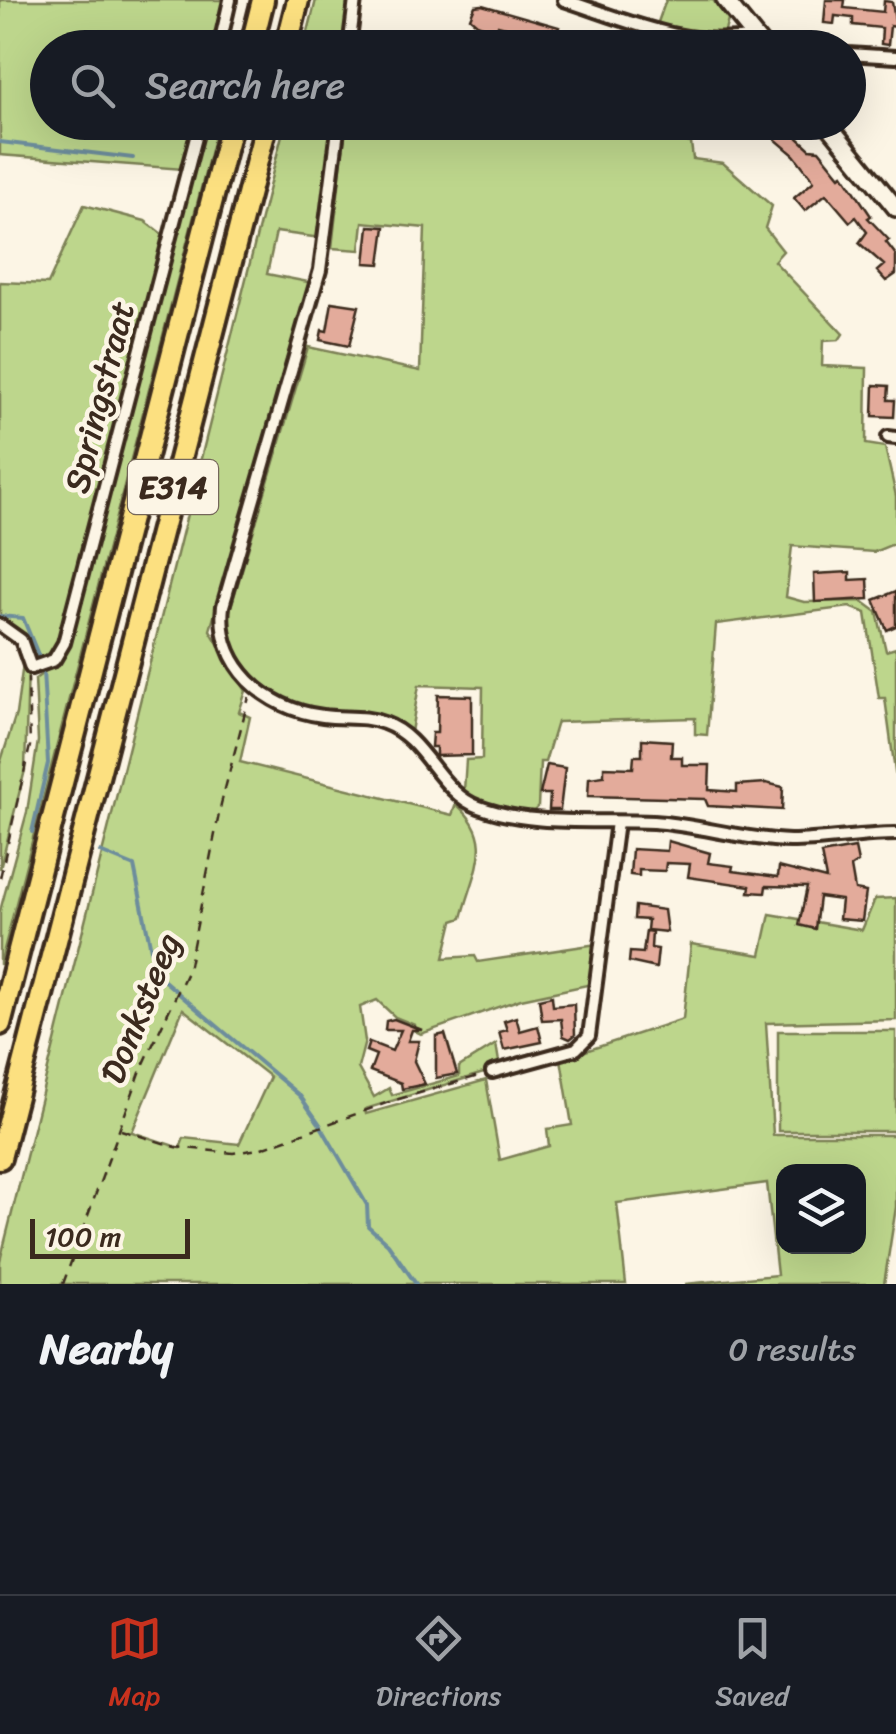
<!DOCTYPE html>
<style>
body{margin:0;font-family:Sriracha,sans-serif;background:#242831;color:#f1f3f6}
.controls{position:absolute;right:30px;bottom:30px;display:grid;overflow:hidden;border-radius:20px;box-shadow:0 10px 40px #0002}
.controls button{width:90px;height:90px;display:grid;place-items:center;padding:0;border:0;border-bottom:2px solid #363941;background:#171b24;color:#f1f3f6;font:50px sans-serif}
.scale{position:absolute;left:30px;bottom:25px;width:160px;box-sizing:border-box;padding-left:10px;border:5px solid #3b2a1e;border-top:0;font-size:28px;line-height:35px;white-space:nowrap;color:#3b2a1e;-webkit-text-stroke:8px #fcf5e5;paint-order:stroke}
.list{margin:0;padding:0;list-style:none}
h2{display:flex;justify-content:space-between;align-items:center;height:130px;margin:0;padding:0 40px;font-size:42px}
h2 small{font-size:32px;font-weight:400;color:#9ea1a6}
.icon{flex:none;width:55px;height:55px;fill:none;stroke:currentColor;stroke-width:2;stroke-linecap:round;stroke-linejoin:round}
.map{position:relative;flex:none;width:896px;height:1284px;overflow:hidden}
.search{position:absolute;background:#171b24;box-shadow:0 10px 40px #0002;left:30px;right:30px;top:30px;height:110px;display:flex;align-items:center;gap:25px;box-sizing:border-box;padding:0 35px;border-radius:55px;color:#9ea1a6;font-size:38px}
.sheet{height:310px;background:#171b24}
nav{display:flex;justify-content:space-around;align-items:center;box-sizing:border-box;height:140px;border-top:2px solid #363941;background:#171b24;font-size:28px;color:#9ea1a6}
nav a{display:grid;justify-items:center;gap:5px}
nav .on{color:#c8321e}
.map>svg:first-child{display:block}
.green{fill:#bdd68c;stroke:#7c8055;stroke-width:2.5;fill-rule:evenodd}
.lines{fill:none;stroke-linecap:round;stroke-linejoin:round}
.stream{stroke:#6d8d9c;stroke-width:4}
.building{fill:#e3ab9b;stroke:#3b2a1e;stroke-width:2.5}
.street-casing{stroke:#3b2a1e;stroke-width:18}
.secondary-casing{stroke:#3b2a1e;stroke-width:22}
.highway-casing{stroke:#3b2a1e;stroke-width:28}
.path{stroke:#3b2a1e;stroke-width:2.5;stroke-dasharray:10 8;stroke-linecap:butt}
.street{stroke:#fcf5e5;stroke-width:10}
.secondary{stroke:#fcf5e5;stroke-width:15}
.highway{stroke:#fce080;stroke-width:20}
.labels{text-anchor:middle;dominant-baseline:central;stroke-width:9;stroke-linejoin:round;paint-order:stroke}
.shield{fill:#fcf5e5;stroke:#75675a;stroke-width:2.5}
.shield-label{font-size:32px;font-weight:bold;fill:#3b2a1e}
.street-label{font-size:35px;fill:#3b2a1e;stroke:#fcf5e5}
</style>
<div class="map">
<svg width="896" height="1284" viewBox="0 0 896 1284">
<rect width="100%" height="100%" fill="#fcf5e5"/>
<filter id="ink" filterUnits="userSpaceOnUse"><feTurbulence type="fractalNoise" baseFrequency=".01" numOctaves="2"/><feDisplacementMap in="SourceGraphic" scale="20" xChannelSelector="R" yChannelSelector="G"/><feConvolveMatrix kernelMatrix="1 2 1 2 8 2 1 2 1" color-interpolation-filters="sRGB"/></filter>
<g filter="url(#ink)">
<g class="green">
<path d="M0,0H225L213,47L48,48V122L195,123L183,169L0,155Z"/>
<path d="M316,0H352L345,47L304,48Z"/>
<path d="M666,0H713L728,20L725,31L696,36L657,25Z"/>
<path d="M205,123H218L0,965V911L27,812L38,741L35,679L56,664L68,643Z"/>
<path d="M285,123H335L321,238L276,232L267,274L313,283L210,630L246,691L239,712L250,717L240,762L452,815L456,804C498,840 474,870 462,918L453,921L444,958L475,956L478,962L597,944L592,984L521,999L421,1034L415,1031V1025L395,1017L377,1000L360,1007L365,1041L358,1068L374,1097L389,1088L392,1095L459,1076V1067L496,1044L500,1068L365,1109L366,1114L486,1080L500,1160L549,1146L547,1129L572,1125L561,1059L683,1019L691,944L761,955L770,914L862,930L875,899L896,898V1020L766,1023L773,1135H896V1207L884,1284H685L777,1275L767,1183L617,1203L626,1284H0V1261ZM183,1009L270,1077L239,1144L184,1138L180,1148L132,1132ZM784,1172H858V1246H784Z"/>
<path d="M346,123H663L668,137L691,143L693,159L723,163L772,206L765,228L783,251L774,261L843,334L839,340L823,341L822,366L867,368L866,444L885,447L896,496V543L874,552L792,546L786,597L804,602L862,601L877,612L886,651L896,648V779L885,698H879L866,613L850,607L716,624L707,735L695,734V718L557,722L545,762H540L538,807L533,812L485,805L464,791L466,760L482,759L483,687L419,685L411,732C381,716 351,720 318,713C271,702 227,668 228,617L308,347L420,371L425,228L363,222L360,250L332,248Z"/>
<path d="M84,205L145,221L166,237L65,624L51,656L38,659L19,631L0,621V282L48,284Z"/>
<path d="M23,664L28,665L25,770L0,869V764L16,714Z"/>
<rect x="778" y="1031" width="118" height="100"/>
</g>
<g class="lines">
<g class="stream">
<path d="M0,142L133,158"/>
<path d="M0,616L23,618L41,662"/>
<path d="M32,832L48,763L43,670"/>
<path d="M100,852L134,866L156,974L175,990"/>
<path d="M178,993L300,1096L321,1126"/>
<path d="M322,1128L367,1205L368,1226L388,1244L416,1284"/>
</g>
</g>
<g class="building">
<path d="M826,0H845L844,8L883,12L884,1L892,2L896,27L890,26L888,45L881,44L882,28L853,25V18L835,16L834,24L824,23Z"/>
<path d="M482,5L559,27L557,33L586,48H555L514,29L498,25L497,31L477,24L470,18L475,6Z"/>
<path d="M755,122H781L810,149L819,150L840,176L843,174L871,216L868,218L889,240L886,242L896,255V274L886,281L877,271L884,265L859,243L867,232L856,217L850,222L826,194L805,211L794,198L814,181L794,155Z"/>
<path d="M369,226L385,227L380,264L365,263Z"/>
<path d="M332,302L359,306L349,346L320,340L322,330L327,331Z"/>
<path d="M874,385L889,386L888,400H895L894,417L873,416Z"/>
<path d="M850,572V580L868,579L869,599L815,602L814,574Z"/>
<path d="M896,591V626L887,630L874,600Z"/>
<path d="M438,695L472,696V755L436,756V747H431L432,733H437Z"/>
<path d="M642,739L672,741L671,757H682V765H710L709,790L737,792V785L766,783L783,787L782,810L708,806L705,799L588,796L589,778L604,776V767L633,768L634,756H642Z"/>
<path d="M547,765L565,768L560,810H549L550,794H540Z"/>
<path d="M668,841L710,853L708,863L733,866L732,871L778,877L779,867L826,879L821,854L855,848L858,862L851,867L855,890L866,892L862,921L839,919L841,900L819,897L815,929L799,925L807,887L766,886L765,893L749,892L750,886L688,877L690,864L666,863L665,871L639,870V876L630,875L632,849L667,851Z"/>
<path d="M635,906L664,910L667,932L647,930L648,920L634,919Z"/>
<path d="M646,931L652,932L651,948L658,949L656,968L629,962L630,952L643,953Z"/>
<path d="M552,996L553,1006L574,1004L575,1035L570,1039L563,1036L561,1019L542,1020L539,999Z"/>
<path d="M516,1017L520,1031L538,1026L542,1042L504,1050L499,1032L507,1030L504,1021Z"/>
<path d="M394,1019L422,1030H412L408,1041H419L414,1061L425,1084L402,1089L401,1083L370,1071L376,1055L366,1051L369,1042L392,1051L401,1030H385L386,1021Z"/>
<path d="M445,1034L457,1074L436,1078V1036Z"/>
</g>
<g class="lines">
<g class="street-casing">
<g id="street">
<path d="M564,0C628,21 688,49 755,37"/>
<path d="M219,48L230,0"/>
<path d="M349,48L355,0"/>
<path d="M848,54L896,57"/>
<path d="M339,122L320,270L223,606C216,665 265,709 323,716C344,719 364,715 384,723C426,738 438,792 479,807C533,827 597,819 653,822C699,825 744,840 790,841C825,841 861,834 896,834"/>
<path d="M888,437L896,438"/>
<path d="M0,625L21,640L31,668L54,660L64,643L200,122"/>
<path d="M492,1072L576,1049L589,1036L617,822"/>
</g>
</g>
<g class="secondary-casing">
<g id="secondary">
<path d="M725,0L764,48"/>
<path d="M826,122L896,208"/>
</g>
</g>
<g class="highway-casing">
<g id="highway">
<path d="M251,48L263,0"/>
<path d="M286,48L298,0"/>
<path d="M0,1024L232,122"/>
<path d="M0,1158L267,122"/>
</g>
</g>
<g class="path">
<path d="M775,41L808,48"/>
<path d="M0,878L30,746L28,678"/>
<path d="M121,1130L176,1147L233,1153L259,1149L392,1101L482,1075"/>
<path d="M63,1284L141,1070L188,970L221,804L249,697"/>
</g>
<use href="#street" class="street"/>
<use href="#secondary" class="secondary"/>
<use href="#highway" class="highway"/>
</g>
</g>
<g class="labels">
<rect class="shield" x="128" y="460" width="90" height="54" rx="8"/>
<g class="shield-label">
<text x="173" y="487">E314</text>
</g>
<g class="street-label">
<text transform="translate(99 397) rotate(-76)">Springstraat</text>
<text transform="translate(140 1008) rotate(-68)">Donksteeg</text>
</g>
</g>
</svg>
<div class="controls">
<button><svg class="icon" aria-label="layers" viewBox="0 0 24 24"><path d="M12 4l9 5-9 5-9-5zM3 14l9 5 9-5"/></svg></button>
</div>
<div class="scale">100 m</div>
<div class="search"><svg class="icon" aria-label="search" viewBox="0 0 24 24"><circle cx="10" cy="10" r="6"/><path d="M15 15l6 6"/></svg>Search here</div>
</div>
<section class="sheet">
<h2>Nearby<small>0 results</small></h2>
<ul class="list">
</ul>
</section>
<nav>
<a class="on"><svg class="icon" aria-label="map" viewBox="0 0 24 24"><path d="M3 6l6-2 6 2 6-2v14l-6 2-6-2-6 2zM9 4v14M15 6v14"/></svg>Map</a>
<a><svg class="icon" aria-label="directions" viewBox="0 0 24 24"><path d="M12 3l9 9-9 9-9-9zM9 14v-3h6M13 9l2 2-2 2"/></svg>Directions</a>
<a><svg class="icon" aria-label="saved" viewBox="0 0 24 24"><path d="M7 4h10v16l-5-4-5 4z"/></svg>Saved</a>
</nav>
